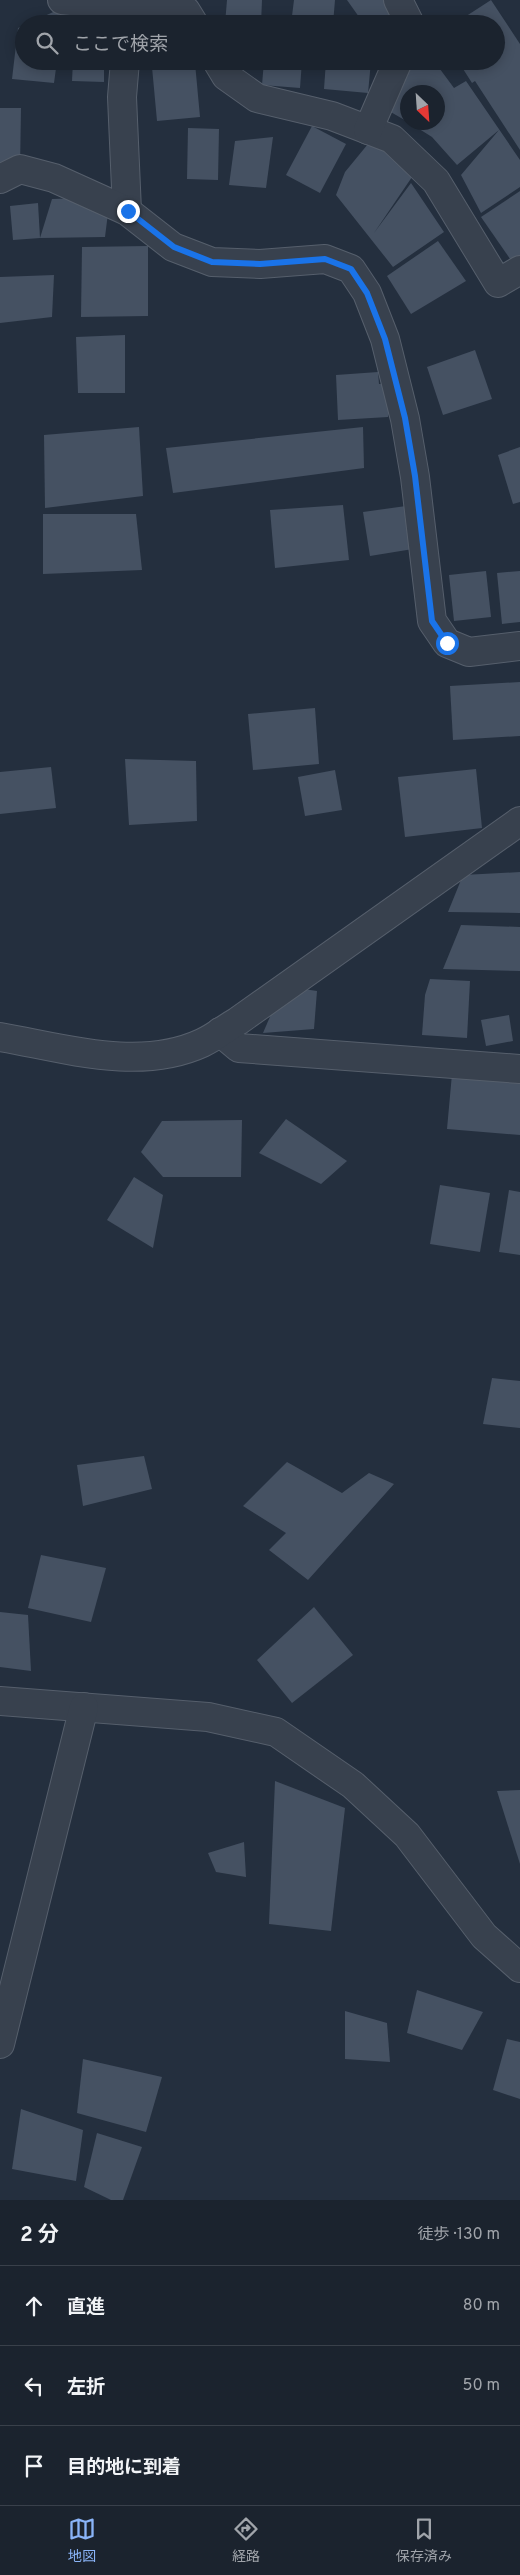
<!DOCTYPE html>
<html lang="ja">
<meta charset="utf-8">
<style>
body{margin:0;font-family:Overpass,"Noto Sans JP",sans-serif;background:#242b36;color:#f1f3f6}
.compass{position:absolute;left:400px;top:85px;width:45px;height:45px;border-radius:50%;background:#1b232e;box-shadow:0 2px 12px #0003;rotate:155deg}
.stop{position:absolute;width:15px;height:15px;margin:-11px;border:4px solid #1a73e8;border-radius:50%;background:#fff}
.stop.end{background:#1a73e8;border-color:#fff;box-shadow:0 1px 5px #0008}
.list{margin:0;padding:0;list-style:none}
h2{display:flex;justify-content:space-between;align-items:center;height:65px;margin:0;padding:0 20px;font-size:21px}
h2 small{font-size:16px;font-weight:400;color:#a0a4aa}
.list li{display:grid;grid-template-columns:32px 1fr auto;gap:15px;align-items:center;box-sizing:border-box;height:80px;padding:0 20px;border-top:1px solid #39404a}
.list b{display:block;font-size:19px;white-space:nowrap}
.list em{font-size:16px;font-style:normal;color:#a0a4aa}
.icon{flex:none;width:28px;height:28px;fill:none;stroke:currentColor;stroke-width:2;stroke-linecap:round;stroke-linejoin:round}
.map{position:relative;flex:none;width:520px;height:2200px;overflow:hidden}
.search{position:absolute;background:#1b232e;box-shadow:0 2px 12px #0003;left:15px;right:15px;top:15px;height:55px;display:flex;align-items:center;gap:12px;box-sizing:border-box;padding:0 18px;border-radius:28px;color:#a0a4aa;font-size:19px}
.sheet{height:305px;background:#1b232e}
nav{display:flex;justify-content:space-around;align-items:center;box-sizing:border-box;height:70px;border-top:1px solid #39404a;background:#1b232e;font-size:14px;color:#a0a4aa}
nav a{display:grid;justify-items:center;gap:2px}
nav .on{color:#8ab4f8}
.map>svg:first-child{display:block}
.building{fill:#455162}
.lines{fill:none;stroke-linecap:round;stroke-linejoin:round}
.minor-casing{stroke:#565f6c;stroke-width:30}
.minor{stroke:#38414e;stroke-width:28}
.route{stroke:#1a73e8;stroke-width:6}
</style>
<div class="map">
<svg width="520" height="2200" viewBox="0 0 520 2200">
<rect width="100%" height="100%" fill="#242f3e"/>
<g class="building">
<path d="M227,0H262L261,24H225Z"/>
<path d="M294,0H335L333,24H291Z"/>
<path d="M347,0H387L398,24H364Z"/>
<path d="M491,0L520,44V150L475,81L472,83L458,61H496V24H454Z"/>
<path d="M75,1L106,19L105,24H74Z"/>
<path d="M62,8L61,24H27Z"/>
<path d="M24,25V61H57L54,83L12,79L18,28Z"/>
<path d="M73,61H104V82L72,81Z"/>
<path d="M264,61H302L300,88L262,85Z"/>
<path d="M326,61H371L368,93L324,89Z"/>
<path d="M414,61H434L454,88L466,81L520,160V187L481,213L461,175L499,130L457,165L432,137L408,122H438V92H408V122L389,111L404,70Z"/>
<path d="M195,63L200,117L157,121L152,67Z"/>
<path d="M0,108H21L20,169H0Z"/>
<path d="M312,126L346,144L320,193L286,175Z"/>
<path d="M188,128L219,129L218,180L187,179Z"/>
<path d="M377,133L412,177L374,233L411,183L444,232L393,267L336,195L345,172Z"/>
<path d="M273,137L266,188L229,185L235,141Z"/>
<path d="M520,191V263L515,266L481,217Z"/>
<path d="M110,197L105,237L40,238L52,199Z"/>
<path d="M38,203L40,238L13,240L10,206Z"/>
<path d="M438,241L466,281L411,314L387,276Z"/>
<path d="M148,246V316L81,317L82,247Z"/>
<path d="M54,275L52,317L0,323V277Z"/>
<path d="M125,335V393H78L76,337Z"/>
<path d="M475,350L492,399L443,415L427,367Z"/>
<path d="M378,372L379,384L396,383L388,417L338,420L336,375Z"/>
<path d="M139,427L143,496L45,508L44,435Z"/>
<path d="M363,427L364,468L173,493L166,448Z"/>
<path d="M520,447V502L513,504L498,455Z"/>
<path d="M343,505L349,560L275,568L270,510Z"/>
<path d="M406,506L413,549L370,556L363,512Z"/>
<path d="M43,514H136L142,570L43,574Z"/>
<path d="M486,571L491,617L454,621L449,575Z"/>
<path d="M520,571V622L502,624L497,573Z"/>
<path d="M520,682V736L453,740L450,686Z"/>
<path d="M315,708L319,764L253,770L248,714Z"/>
<path d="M125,759L196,761L197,821L129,825Z"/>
<path d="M51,767L56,808L0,814V772Z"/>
<path d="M476,769L482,828L405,837L398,777Z"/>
<path d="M335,770L342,810L305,816L298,777Z"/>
<path d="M520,872V913L448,912L463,875Z"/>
<path d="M461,925L520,927V971L443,969Z"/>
<path d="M430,979L470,981L467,1038L422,1035L425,995Z"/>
<path d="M297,988L317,991L314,1029L263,1033L278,998Z"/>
<path d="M509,1015L513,1041L486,1046L481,1020Z"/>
<path d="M452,1074L520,1079V1135L447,1129Z"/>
<path d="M286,1119L347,1161L321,1184L259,1153Z"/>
<path d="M242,1120L241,1177H163L141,1152L162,1121Z"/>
<path d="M134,1177L163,1195L153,1248L107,1220Z"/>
<path d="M440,1185L490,1193L480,1252L430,1244Z"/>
<path d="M509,1190L520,1192V1255L499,1252Z"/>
<path d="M492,1378L520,1381V1428L483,1424Z"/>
<path d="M144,1456L152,1489L83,1506L77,1465Z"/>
<path d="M287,1462L342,1493L369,1473L394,1484L308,1580L269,1550L286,1533L243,1506Z"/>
<path d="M41,1555L106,1568L91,1622L28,1608Z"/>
<path d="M314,1607L353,1655L292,1703L257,1660Z"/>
<path d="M0,1612L28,1615L31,1671L0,1667Z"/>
<path d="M275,1781L345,1808L331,1931L269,1924Z"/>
<path d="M520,1790V1864L497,1791Z"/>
<path d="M244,1842L246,1877L216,1872L208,1853Z"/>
<path d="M417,1990L483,2012L462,2050L407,2033Z"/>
<path d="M345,2011L387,2023L390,2062L345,2059Z"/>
<path d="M507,2039L520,2042V2099L493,2090Z"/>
<path d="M83,2059L162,2077L146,2132L77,2113Z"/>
<path d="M21,2109L83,2130L76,2181L12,2169Z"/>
<path d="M97,2133L142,2147L123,2200H111L84,2187Z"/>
</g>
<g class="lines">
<g class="minor-casing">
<g id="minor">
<path d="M62,0L130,7L163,1L186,11L194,24"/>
<path d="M398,0L410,24"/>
<path d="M125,61L122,97L127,211"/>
<path d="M217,61L226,76L257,98L332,116L392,139L436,181L498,283L520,270"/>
<path d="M368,130L398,61"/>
<path d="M0,179L20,169L54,178L127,211L173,247L212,262L260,264L325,259L351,269L367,293L385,339L405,419L415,477L432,621L447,643L469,652L520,646"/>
<path d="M220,1032L239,1048L520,1069"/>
<path d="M0,1037C64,1048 139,1072 202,1043C215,1037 226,1028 238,1021L520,821"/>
<path d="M0,1701L208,1717L276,1732L353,1785L407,1835L484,1936L520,1968"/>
<path d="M0,2044L84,1707"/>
</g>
</g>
<use href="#minor" class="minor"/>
</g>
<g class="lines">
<path class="route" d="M128,211L174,247L212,262L260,264L325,259L351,269L367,293L385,339L405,418L415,476L432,621L447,643"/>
</g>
</svg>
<svg class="compass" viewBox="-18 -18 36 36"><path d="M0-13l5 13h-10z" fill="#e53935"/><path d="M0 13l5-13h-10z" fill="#a0a4aa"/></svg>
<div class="stop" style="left:447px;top:643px"></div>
<div class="stop end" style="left:128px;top:211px"></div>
<div class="search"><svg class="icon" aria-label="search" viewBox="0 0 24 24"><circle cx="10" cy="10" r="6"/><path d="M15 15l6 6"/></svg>ここで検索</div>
</div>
<section class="sheet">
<h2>2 分<small>徒歩 · 130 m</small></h2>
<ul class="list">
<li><svg class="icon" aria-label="ahead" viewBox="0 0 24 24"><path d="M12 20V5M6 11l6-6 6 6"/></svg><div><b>直進</b></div><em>80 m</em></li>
<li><svg class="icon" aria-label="left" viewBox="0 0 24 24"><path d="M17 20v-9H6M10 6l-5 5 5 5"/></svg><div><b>左折</b></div><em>50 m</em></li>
<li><svg class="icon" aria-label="arrive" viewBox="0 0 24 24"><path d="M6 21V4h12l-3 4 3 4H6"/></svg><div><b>目的地に到着</b></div></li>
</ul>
</section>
<nav>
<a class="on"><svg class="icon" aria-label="map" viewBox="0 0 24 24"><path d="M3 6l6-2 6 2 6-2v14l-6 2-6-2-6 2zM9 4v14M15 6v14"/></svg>地図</a>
<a><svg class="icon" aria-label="directions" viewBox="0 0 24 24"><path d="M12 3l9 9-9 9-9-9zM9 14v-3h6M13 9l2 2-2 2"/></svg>経路</a>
<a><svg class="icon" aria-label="saved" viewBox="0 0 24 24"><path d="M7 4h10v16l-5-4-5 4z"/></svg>保存済み</a>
</nav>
